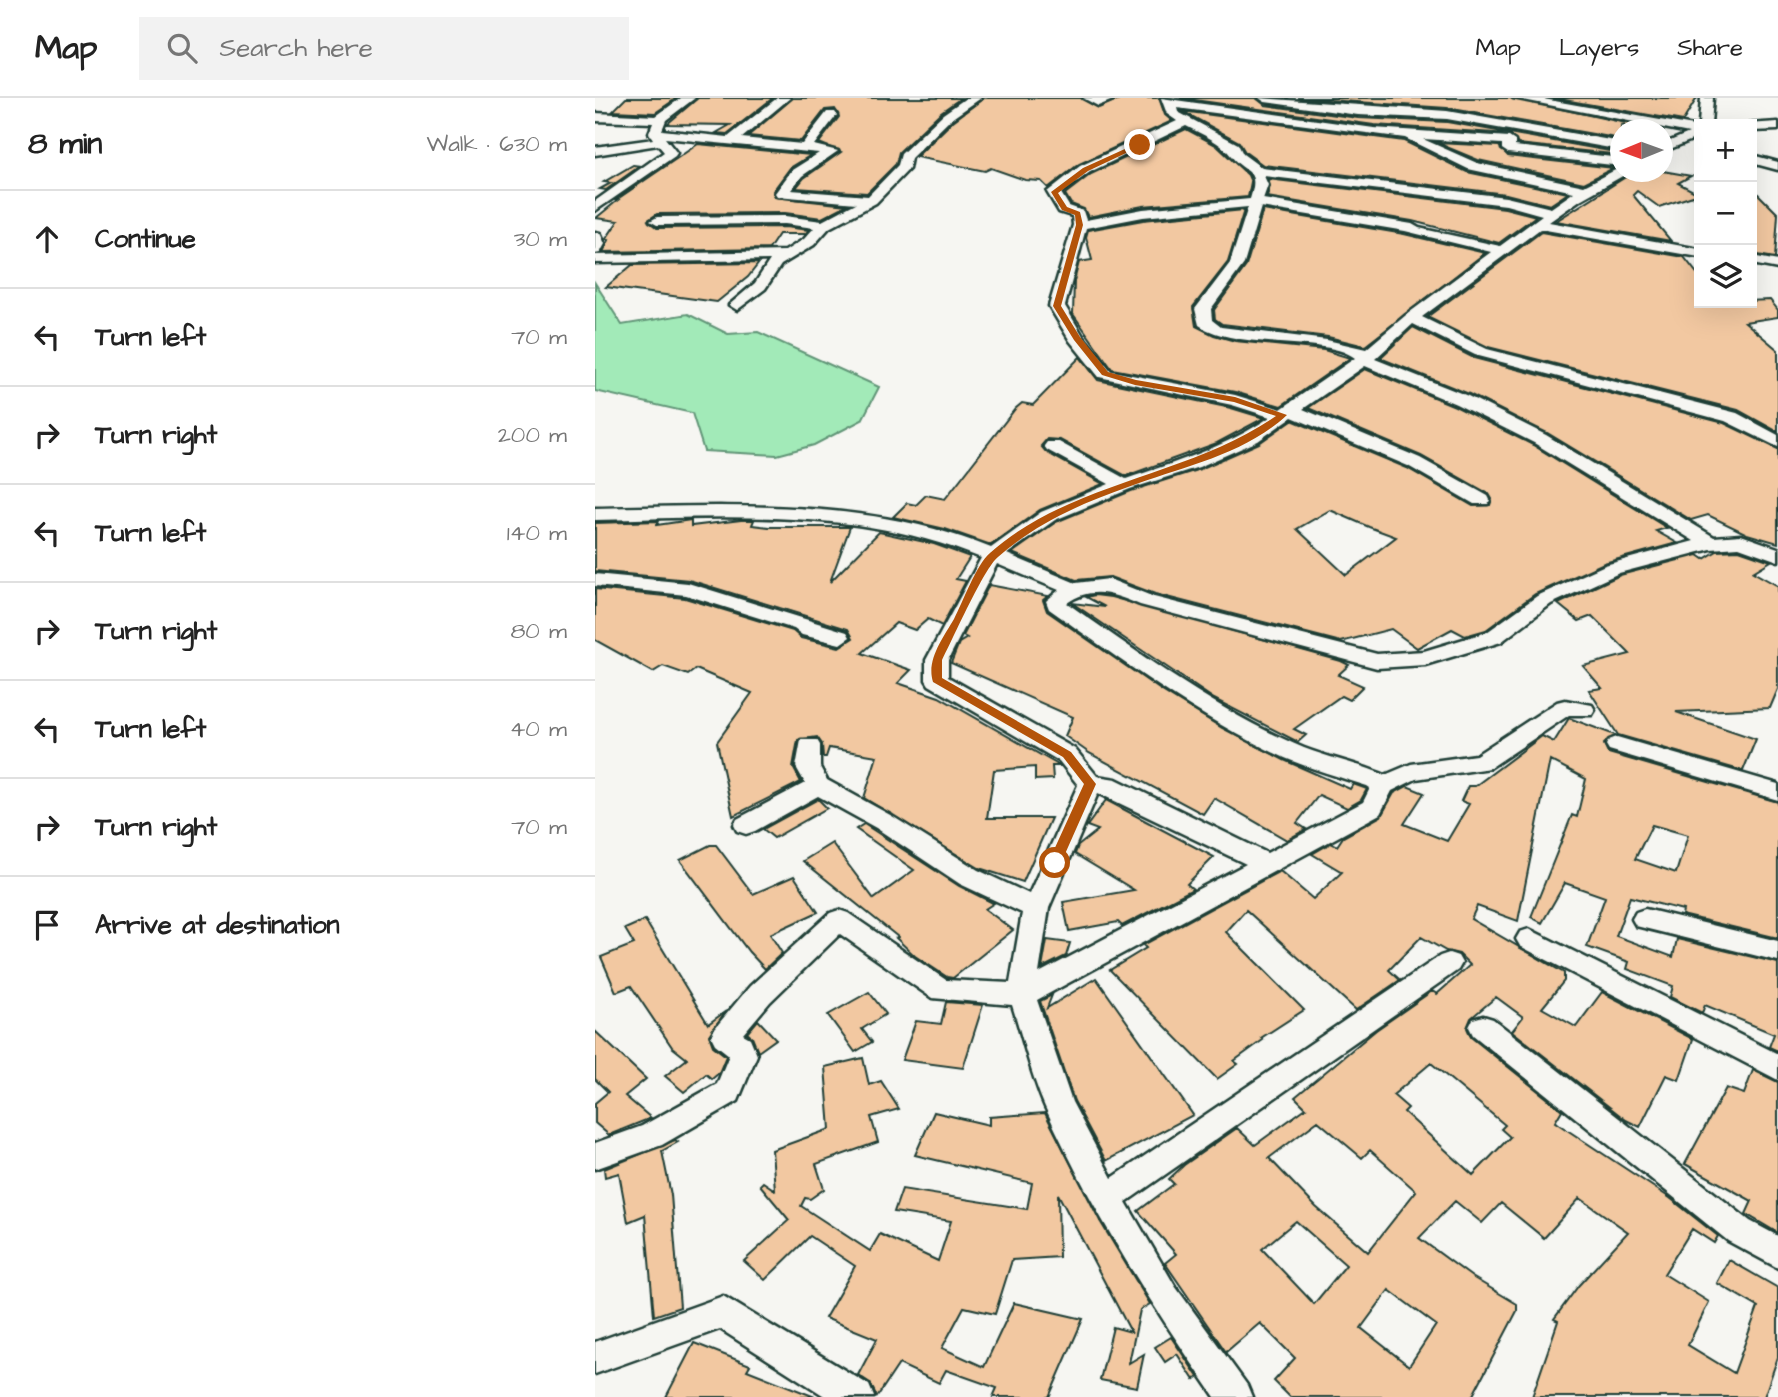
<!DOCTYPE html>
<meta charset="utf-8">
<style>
body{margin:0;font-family:"Architects Daughter",sans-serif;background:#f2f2f2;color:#222}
.controls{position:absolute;right:21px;top:21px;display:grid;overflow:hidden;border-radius:0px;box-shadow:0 7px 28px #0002}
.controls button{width:63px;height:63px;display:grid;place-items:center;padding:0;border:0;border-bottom:2px solid #e0e0e0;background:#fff;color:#222;font:35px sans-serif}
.compass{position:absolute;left:1015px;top:21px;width:63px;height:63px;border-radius:50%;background:#fff;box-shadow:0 7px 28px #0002;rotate:269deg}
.stop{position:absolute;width:21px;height:21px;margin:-16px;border:5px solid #b45309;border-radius:50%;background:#fff}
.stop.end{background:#b45309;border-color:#fff;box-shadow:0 2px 7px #0008}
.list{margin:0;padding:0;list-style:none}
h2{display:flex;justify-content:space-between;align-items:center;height:91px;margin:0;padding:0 28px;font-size:30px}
h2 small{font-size:23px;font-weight:400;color:#767676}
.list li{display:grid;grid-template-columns:46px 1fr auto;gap:21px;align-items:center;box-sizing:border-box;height:98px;padding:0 28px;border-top:2px solid #e0e0e0}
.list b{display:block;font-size:26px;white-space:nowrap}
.list em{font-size:23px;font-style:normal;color:#767676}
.icon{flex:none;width:38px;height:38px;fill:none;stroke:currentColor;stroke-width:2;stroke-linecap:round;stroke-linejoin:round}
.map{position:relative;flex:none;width:1183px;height:1299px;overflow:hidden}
header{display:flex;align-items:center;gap:42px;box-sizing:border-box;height:98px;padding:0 35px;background:#fff;border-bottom:2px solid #e0e0e0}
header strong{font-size:33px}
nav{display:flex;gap:38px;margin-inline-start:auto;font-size:24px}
.search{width:490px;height:63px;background:#f2f2f2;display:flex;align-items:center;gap:18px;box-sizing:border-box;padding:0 24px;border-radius:0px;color:#767676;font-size:26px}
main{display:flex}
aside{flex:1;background:#fff}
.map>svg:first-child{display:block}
.green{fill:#a2eab8;stroke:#609476;stroke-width:2}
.building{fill:#f2c8a1;stroke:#1f3d34;stroke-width:2;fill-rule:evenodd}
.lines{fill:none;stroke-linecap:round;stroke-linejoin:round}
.minor-casing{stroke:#1f3d34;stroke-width:5}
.minor{fill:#f6f6f2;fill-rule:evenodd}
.route{fill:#b45309}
</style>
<header>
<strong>Map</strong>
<div class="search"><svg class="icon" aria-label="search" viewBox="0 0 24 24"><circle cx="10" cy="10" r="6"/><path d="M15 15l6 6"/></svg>Search here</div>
<nav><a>Map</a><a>Layers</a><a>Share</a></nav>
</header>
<main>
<aside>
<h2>8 min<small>Walk · 630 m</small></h2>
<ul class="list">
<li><svg class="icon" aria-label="ahead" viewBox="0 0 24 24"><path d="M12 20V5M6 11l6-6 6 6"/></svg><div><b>Continue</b></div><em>30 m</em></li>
<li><svg class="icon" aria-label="left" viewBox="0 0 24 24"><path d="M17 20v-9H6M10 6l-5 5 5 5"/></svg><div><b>Turn left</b></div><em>70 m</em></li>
<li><svg class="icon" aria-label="right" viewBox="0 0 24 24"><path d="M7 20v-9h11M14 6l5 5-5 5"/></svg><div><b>Turn right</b></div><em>200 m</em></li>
<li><svg class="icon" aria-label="left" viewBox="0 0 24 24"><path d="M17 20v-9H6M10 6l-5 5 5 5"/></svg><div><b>Turn left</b></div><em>140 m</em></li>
<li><svg class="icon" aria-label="right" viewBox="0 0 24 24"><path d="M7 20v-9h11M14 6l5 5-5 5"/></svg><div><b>Turn right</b></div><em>80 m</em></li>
<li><svg class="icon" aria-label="left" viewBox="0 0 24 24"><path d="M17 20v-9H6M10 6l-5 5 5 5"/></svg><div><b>Turn left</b></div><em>40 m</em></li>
<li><svg class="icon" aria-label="right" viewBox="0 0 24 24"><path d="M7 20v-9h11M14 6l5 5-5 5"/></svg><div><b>Turn right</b></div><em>70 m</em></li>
<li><svg class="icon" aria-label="arrive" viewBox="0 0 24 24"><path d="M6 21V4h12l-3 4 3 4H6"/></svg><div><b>Arrive at destination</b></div></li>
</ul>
</aside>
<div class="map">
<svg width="1183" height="1299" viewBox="0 0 1183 1299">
<rect width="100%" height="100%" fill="#f6f6f2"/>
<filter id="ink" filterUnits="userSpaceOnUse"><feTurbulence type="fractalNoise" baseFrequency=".0143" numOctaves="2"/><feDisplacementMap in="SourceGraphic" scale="14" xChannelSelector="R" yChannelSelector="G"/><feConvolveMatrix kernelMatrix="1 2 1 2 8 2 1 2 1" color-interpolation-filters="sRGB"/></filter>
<g filter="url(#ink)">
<path class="green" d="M0,185L27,227L93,216L133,236L163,234L284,289L267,322L219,347L182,357L109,353L97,315L0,293Z"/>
<g class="building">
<path d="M31,0H82L60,15L18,13Z"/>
<path d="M103,0H178L132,36L121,35L135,27L72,26Z"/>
<path d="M198,0H366L346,14L304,54L301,66L272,95L201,90L209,80L246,54L224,45L244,19L240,11L230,12L206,43L153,38Z"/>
<path d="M389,0H486L504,10L526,0H564L570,17L577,23L484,66L453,90L446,83L430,82L396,70L390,73L321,59L358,23Z"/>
<path d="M585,0H661L670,7L763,20L852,24L1026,55V57L923,46L914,36L779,27Z"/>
<path d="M702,0H915L1063,32H1042L1026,27V41L852,10Z"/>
<path d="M958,0H1102L1088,23Z"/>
<path d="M587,13L809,43L872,74L973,95L955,107L911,96L668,67L650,54L644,44Z"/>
<path d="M591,31L621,47L653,77L656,84L653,99L548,108L493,119L489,111L476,106L470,96L496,76Z"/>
<path d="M842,45L904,48L913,58L1019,70L989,85L883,62Z"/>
<path d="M103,46L216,57L195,70L178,93L180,99L252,107L227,120L190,115L62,116L53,122L62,130L190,129L214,132L210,136H184L174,151L8,154L14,142L11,141L23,123L1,120L23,102H21Z"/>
<path d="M38,67L45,68L11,92L5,91L16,85L9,84Z"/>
<path d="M1068,73L1096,78L1083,85L1104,96L1064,109L1042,93L1038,97L1076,143L961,123L1032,78L1035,74Z"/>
<path d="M673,81L910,110L941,118L904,145L817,123L672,99L675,88Z"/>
<path d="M1157,90L1183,116L1180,160L1157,156Z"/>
<path d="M649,112L633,164L598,209L601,228L619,237L640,243L729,252L755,260L686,308L640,294L517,271L478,216L479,183L484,164L497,162L491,139L493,132L548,122Z"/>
<path d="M668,112L809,136L890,155L770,248L733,239L627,226L620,221L619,212L651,168Z"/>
<path d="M946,134L1089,159L1104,178V205L1175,202L1183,212V219L1150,224L1183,252V334L1143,312L893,249L832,219Z"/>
<path d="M164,165L153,179L122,204L11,189L37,167Z"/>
<path d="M818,229L879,260L1129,325L1183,351V445L1152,436L1113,417L1096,422L952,335L874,296L785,260Z"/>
<path d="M485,259L503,282L636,310L669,320L622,345L531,378L465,342L452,341L446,348L451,354L508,386L445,412L396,447L350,431L298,419L312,405L321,407L331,397L350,401L420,311L427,305L438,307Z"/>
<path d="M770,271L860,308L938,347L1072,430L1061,433L1082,445L1009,465L940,496L891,532L870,538L857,531L822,550L796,531L746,544L560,496L515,479L481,482L417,455L461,424L536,393L605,371L664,345L697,322L812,370L878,408L895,407L897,401L894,396L826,358L713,310ZM735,412L774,429L801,439L751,477L702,431Z"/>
<path d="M96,422V428L146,422H159L157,427L174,429H255L235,484L284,434L339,446L375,459L361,481L371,483L347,528L333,521L320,532L301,525L267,555L316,572L303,585L344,599L465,668H457L458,681L440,682V669L399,672L392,720H456L428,784L384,770L269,700L282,658L234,650L231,659H228L227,646L222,639L203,642L198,669L206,684L138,718L122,644L157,595L101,571L93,577L68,568L58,574L0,542V491L90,500L198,533L206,540L244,549L258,540L253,531L94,482L0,473V425L64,423L62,427Z"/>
<path d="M1144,452L1176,463L1158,474L1183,488V591L1175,610L1081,614L1161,641L1148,673L1023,637L994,592L1007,590L988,568L1035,556L997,518L984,523L963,506L1025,477L1103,457L1109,461L1122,453Z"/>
<path d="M394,487L453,498L448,502L452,513L567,593L627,630L689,662L755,691L758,686L772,691L766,702L752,710L724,697L702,725L711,731L692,742L619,700L608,716L494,655L470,638L478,619L356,565L364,545L372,540L368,538Z"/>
<path d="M500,497L516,499L746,563L754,567L743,577L768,588L754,602L746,598L699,631L711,637L703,644L619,601L477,505L510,509L491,499Z"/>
<path d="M974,620L1020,637L1009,646L1013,655L1183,704V840L1087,817L1088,812L1035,799L1021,838L1078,859L1082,841L1183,865V953L1174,949L1179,936L1110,907L1107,915L1075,899L1078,888L1032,871L1034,864L992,849L1010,799L970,785L947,825L936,819L977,717L982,719L991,681L955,662L923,823L882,808L876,821L969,875V883L947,910L981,929L1007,894L1098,941L1084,982L1071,977L1045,1029L1031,1022L917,933L928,919L901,899L876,920L872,930L876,939L967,1012L960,1024L1075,1100L1123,1138L1119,1145L1097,1131L1069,1176L1114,1204L1093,1247L1139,1275L1163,1209L1122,1185L1134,1162L1183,1190V1259L1169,1299H937L963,1223L959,1221L984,1187L1033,1134L985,1100L949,1140L906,1105L887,1125L860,1103L824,1140L877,1179L922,1206V1213L877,1299H695L679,1283L700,1260L665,1225L631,1254L570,1165L581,1156L543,1113L579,1086L574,1081L589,1067L642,1030L660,1047L711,1010L700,999L781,932L837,893L842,896L875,867L864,856L851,853L826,839L794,872L805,882L761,912L651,812L631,834L709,912L666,940L668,942L639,963L643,966L622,981L515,872L551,850L548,847L685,773L718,801L747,774L717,756L736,745L742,748L748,739L786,718L799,695L812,688L829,695L809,726L852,743L874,706L866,703L873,688H880L947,638L959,644ZM1057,727L1093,737L1081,775L1040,761ZM836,965L910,1027L906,1031L915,1039L878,1077L809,1014L813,1010L798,997ZM723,1023L767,1060L775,1052L821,1093L773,1154L721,1109L674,1060ZM701,1123L751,1167L719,1206L667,1151ZM794,1192L841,1227L814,1268L766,1230Z"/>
<path d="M223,701L232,710L179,740L168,731Z"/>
<path d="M511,702L619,759L592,786L598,791L527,828L523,824L474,833L468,804L539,792L480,756L483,748L503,732L492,728Z"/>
<path d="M269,726L364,788L396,804L399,805L390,811L418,832L358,880L352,879L320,858L301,840L303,839L208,763L237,745L279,801L319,772L261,731Z"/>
<path d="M115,747H121L158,796L199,778L223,814L175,836L187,855L170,871L154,854L85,762Z"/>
<path d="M50,822L113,926L131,913L114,937L118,948L131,958L124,975L117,981L111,976L89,994L70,978L92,961L77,949L36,888L21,894L6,859L39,846L30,831Z"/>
<path d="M452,842L475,845L471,858L447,870Z"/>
<path d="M501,880L598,1017L511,1063L479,1003L445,903L457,897L452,910Z"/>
<path d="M274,894L291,916L267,931L277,944L260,954L233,917Z"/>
<path d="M351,904L388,907L368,970L307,962L321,923L346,926Z"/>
<path d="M163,922L181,941L163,954L157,939L152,935Z"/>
<path d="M0,933L51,981L30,998L56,1020L14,1037L0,1025V1005L13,994L0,981Z"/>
<path d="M268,960L274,987L286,983L304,1011L276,1019L283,1044L221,1066L229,1091L215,1101L210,1100L206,1108L275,1153L285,1136L343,1163L356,1123L299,1114L307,1091L432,1111L437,1085L320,1057L339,1014L394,1027V1019L450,1015L505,1123L555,1206L545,1212L534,1265L549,1256L542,1289L505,1282L518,1229L536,1234L463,1096L464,1159L417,1162L400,1216L369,1209L347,1250L389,1269L419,1205L488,1221L454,1299H398L402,1290L351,1272L344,1285L304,1266L282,1299L275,1285L263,1277L282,1241L230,1220L260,1168L215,1138L170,1182L149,1163L194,1122L165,1087L168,1084L180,1092L177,1052L235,1031L230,969Z"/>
<path d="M1158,972L1183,984V1135L1151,1116L1157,1103L1090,1066L1131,990L1149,996Z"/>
<path d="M80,1042L83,1044L67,1053L76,1097L85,1209L59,1218L50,1117L33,1124L24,1075L10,1079L9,1071Z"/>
<path d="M576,1239L603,1279L599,1282L582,1256L570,1264L560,1249Z"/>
<path d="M99,1245L155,1267L152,1272L220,1299H71Z"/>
</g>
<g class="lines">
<g class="minor-casing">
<g id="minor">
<path d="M86,0H100L71,22L67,32L133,39L182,0H195L147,40L207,46L232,14H240L242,17L219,47L243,53L207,78L196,92L273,98L303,67L306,56L348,16L371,0H386L356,21L316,60L314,71L281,105L234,130L219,147L186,167L170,191L142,212L134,207L160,185L175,162L0,165V157L190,153L209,141L219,130L190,126L62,127L55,123L62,119L190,118L227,123L261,105L182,98L180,95L197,72L224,55L70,40L82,55L80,58L0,113V103L69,54L63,47L0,57V49L58,41L54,35L58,25L0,23V15L61,18Z"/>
<path d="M488,0H523L503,8Z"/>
<path d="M566,0L779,30L914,39L920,43V48L1026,60V68L913,55L907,51V46L828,41L882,65L989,88L1026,69V74H1032L1031,76L985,102L954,124L1104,151V159L945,131L827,219L892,251L1142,315L1183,337V349L1130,323L880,257L818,226L780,261L873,298L951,337L1119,439L1146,437L1183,450V463L1144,449L1116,451L1024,475L956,506L906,544L830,567L782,570L545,507C518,496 498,487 472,505C542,554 630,618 709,650C735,660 764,666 790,677L816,666L881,657L962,604L970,602L997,607L1000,612L997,617H974L895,670L821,681L797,693L785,716L442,902L477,1004L517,1080L845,858L854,855L863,858L867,865L863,872L531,1104L580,1188L652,1287L657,1299H620C556,1207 496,1111 450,1009C436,977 428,941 417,907L337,900L245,836L175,904L148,936L155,940L162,957L143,1003L67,1047L0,1071V1045L47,1028L122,986L134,957L120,946L116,938L120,930L155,888L235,815L244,812L253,815L351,882L415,885L427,815L365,786L281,730L223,698L160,733L151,736L142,733L139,727L142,721L210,685L201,669L206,642H222L225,647V669L232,682L297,718L383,772L434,796L483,687L464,663L334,587L331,582V562L386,460C265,409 128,419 0,422V410C132,408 272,399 396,450L446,414L514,386L452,352L449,348L452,344H464L531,381C581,364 631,349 675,319L637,307L504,279L475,243L454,208L478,127L477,118L464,114L452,94L485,68L582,23L572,16ZM582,10L810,40L873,71L979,94L956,110L911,99L667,70L648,56L643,46L583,14ZM591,28C608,37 626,44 637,59C651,77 665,70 655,101L548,111L491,122L488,113L474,108L466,95L495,74ZM669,78L911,107L947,117L905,148L824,130L817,126L668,101L673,87ZM653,109L635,165L600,211L604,227C641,253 733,238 760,260L686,311L640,297L516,273L488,238L470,208L491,130L548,119ZM666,109L810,133L896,154L811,217L771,251L732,242L626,229L617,222L616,211L649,166ZM770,268L861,306L939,345L1099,443L1010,467L942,498L892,534L829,553L782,556L559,499L514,481L481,485L412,456L460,422L535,391L604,369L663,343L697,319L813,368L879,406H893L895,402L893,398L825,360L708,311ZM402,466L464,492L451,503L454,511C529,564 606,622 690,660C716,671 745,679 772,688L775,690L768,704L672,755L521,681L502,678L480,651L353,579V562ZM503,695L651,766L444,875L454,810Z"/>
<path d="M664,0L852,13L1026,44V52L852,21L763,17L670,4Z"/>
<path d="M918,0H943L1104,29V39L1068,54V46L1094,35Z"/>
<path d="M1106,0H1118L1116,26H1104Z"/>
<path d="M1183,24V32L1157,33V26H1153Z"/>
<path d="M1157,57L1183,64V72L1157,65Z"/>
<path d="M0,134L5,135L10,146L5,155L0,156Z"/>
<path d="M1157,158L1183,163V171L1157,166Z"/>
<path d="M0,476L93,485L252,534L255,539L245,546L207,537L199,531L91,497L0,488Z"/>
<path d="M1022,639L1183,686V702L1014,652L1011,647L1014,642Z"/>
<path d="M1050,811L1183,843V863L1041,828L1037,821L1041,814Z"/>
<path d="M934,831L1183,956V982L925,848L921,841L925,834Z"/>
<path d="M888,918L898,921L1155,1123L1183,1138V1170L1133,1143L878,937L874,929L878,921Z"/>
<path d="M128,1198L274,1287L279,1299H231L125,1231L0,1276V1244Z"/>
</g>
</g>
<use href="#minor" class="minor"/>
</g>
</g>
<path class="route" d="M543,45L548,47L493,73L463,95L472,109L485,114L488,127L466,208L485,239L513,274L541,282L640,299L692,317C649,357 587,369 533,389C487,405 440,426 403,459C389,470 358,541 347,562V580L476,654L501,686L466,765L460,770L453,765L489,686L468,659L338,584C331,562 348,540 359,521C368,504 381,467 395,455C476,383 593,379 681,318L639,304L540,287L507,277L479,242L458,208L481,127L480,117L467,112L456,94L488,70Z"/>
</svg>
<div class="controls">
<button>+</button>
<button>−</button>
<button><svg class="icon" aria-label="layers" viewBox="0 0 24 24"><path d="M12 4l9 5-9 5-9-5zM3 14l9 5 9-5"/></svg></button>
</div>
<svg class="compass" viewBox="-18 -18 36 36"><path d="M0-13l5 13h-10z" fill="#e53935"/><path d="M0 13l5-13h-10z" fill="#767676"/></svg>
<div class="stop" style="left:460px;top:765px"></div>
<div class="stop end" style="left:545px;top:47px"></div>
</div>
</main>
